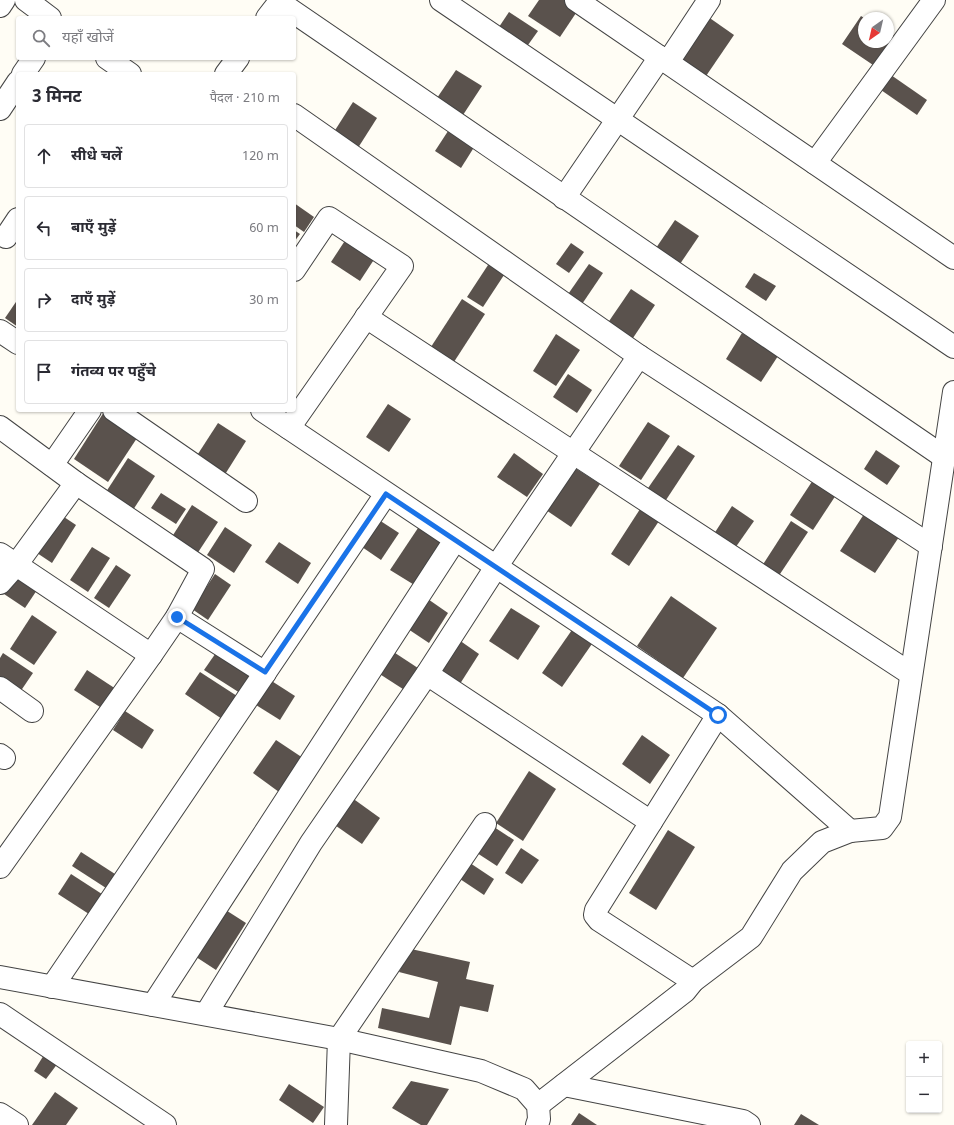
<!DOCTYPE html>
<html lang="hi">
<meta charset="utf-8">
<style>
body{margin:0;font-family:Georgia,"Noto Sans Devanagari",serif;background:#f2f2f3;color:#2b2b33}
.controls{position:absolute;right:12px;bottom:12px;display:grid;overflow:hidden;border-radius:4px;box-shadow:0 1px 3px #0004}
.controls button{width:36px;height:36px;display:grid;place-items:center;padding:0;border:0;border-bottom:1px solid #e1e1e2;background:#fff;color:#2b2b33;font:20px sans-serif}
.compass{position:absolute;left:858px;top:12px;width:36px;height:36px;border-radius:50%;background:#fff;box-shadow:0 1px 3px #0004;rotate:214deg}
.stop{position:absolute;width:12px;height:12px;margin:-9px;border:3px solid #1a73e8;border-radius:50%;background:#fff}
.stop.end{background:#1a73e8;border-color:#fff;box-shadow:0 1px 4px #0008}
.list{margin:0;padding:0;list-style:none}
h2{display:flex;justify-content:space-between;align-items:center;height:52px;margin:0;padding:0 16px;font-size:17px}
h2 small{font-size:13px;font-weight:400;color:#7c7c81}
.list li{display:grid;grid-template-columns:26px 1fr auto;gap:12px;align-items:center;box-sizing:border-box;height:64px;margin:0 8px 8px;padding:0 8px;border:1px solid #e1e1e2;border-radius:4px}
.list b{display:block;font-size:15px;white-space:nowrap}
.list em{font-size:13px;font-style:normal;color:#7c7c81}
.icon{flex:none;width:22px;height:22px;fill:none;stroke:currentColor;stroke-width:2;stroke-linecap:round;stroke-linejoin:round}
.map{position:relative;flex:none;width:954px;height:1125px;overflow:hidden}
.search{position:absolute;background:#fff;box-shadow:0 1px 3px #0004;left:16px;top:16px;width:280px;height:44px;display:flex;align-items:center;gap:10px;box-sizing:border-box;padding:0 14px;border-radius:4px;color:#7c7c81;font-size:15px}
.panel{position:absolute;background:#fff;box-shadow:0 1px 3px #0004;left:16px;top:72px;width:280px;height:340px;border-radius:4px}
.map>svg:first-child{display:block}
.building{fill:#5a524d}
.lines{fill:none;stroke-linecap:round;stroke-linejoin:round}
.street-casing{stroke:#444;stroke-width:24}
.street{stroke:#fff;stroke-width:22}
.route{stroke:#1a73e8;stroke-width:5}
</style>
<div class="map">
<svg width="954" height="1125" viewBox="0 0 954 1125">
<rect width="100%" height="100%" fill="#fffdf5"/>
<g class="building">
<path d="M539,0H569L580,7L560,37L528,16Z"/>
<path d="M509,12L538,31L523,52L495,33Z"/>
<path d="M704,14L734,35L704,79L673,57Z"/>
<path d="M861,16L864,18V42H888V34L895,39L876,67L842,44Z"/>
<path d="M456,70L482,86L463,115L437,98Z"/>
<path d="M891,75L927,100L917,115L881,90Z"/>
<path d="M353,102L377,118L356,151L332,135Z"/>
<path d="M452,125L478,141L461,168L435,151Z"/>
<path d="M294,203L314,217L304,232L294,225Z"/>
<path d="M675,220L699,236L680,264L656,248Z"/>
<path d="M294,230L300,234L294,242Z"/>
<path d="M348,236L377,255L360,281L331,262Z"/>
<path d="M571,243L584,252L569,273L556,264Z"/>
<path d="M490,262L506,272L483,307L467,297Z"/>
<path d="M589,264L603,273L578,310L564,300Z"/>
<path d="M754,273L776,286L766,301L745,287Z"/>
<path d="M631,289L655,305L629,344L605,327Z"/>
<path d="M18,299V327L5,318Z"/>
<path d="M462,299L485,314L452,365L429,350Z"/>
<path d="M742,333L778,356L761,382L726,359Z"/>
<path d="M556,334L580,350L556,386L533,371Z"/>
<path d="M568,374L592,390L577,413L553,397Z"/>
<path d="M388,404L411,419L389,452L366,437Z"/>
<path d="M104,412L139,435L108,482L74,459Z"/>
<path d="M648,422L670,436L641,480L619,466Z"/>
<path d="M218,423L246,441L224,476L196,457Z"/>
<path d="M678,445L695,456L664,503L646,491Z"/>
<path d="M876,450L900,466L887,485L864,469Z"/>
<path d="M514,453L543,474L527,497L497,477Z"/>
<path d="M128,458L155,476L133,510L106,492Z"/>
<path d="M572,466L600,484L571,527L543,508Z"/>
<path d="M815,477L838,492L813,530L790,515Z"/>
<path d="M161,493L186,509L176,524L151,508Z"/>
<path d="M192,505L218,522L195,557L170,540Z"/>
<path d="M642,506L661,518L629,566L611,554Z"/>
<path d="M732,506L754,521L733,551L712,537Z"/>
<path d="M55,511L76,525L52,563L31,549Z"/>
<path d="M866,511L901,534L875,573L840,551Z"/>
<path d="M379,520L399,533L381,560L362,547Z"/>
<path d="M791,521L808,532L778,577L762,566Z"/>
<path d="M420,525L445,542L416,586L390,570Z"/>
<path d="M225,527L252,545L234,573L207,555Z"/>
<path d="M279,542L311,563L298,584L265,562Z"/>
<path d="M92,547L110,558L88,592L70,580Z"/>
<path d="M116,565L131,575L109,608L94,598Z"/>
<path d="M15,571L39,587L25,608L1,592Z"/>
<path d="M215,574L231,585L208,620L192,609Z"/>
<path d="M671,596L717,628L683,678L637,646Z"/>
<path d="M425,597L448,613L429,643L405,627Z"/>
<path d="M511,608L540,626L518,660L489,641Z"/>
<path d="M32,615L57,632L34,665L10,649Z"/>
<path d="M574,627L594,641L562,687L542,673Z"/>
<path d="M459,640L479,654L458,687L437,673Z"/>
<path d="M220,647L256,670L240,693L204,670Z"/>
<path d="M389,649L421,670L406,691L375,671Z"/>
<path d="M3,653L33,673L20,692L0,679V658Z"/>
<path d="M87,670L116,689L103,709L74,690Z"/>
<path d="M200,672L237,696L222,719L185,694Z"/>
<path d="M267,678L295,696L280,720L251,702Z"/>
<path d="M125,711L154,730L142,749L113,730Z"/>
<path d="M642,735L670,755L650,784L622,764Z"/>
<path d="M276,740L303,758L279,792L253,773Z"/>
<path d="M529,771L556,789L523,841L496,823Z"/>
<path d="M348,795L380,818L362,844L329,821Z"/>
<path d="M494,827L514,840L497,866L477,853Z"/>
<path d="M668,830L695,847L656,910L629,893Z"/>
<path d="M521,848L539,860L522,884L505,873Z"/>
<path d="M81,852L115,874L106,888L72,866Z"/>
<path d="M470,863L494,879L484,895L460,879Z"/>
<path d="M71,874L105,896L92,916L58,894Z"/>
<path d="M221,907L246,923L216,970L190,953Z"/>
<path d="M411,949L470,962L466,979L494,985L488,1012L460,1006L451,1045L378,1028L382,1008L429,1018L438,982L399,972Z"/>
<path d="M47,1050L61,1059L46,1079L34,1071Z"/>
<path d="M411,1081L449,1089L427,1125H421L392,1108Z"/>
<path d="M289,1084L324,1107L313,1123L279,1100Z"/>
<path d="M55,1092L78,1108L66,1125H32Z"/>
<path d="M579,1113L597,1125H571Z"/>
<path d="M801,1114L819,1125H794Z"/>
</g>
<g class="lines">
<g class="street-casing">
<g id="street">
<path d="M26,0L50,18"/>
<path d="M441,0L954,347"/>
<path d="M576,0L954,258"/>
<path d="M279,2L944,457"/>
<path d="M0,6L4,0"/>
<path d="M267,18L281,0"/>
<path d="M107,58L130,74"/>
<path d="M668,62L709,0"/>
<path d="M23,74L34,58"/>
<path d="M226,74L238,58"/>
<path d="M0,109L18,82"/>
<path d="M294,115L639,356L931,546"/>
<path d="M815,163L934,0"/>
<path d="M564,198L660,57"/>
<path d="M6,237L18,219"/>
<path d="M366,317L911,674"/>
<path d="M0,331L18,343"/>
<path d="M114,410L246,501"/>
<path d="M262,410L718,715L850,831"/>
<path d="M0,427L76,483L203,569L177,617L151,655L0,867"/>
<path d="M289,428L402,266L329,218L294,270"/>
<path d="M52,465L90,410"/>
<path d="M0,554L151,655"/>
<path d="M0,583L16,565L76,483"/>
<path d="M177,617L265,673"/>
<path d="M427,674L651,822"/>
<path d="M0,688L32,711"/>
<path d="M0,755L4,758"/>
<path d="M0,977L339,1039L481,1071L524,1089L538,1105L539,1119L537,1125"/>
<path d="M693,981L599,920L595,915L596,910L718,715"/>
<path d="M52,987L386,494"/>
<path d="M153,1005L455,540"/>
<path d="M0,1014L165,1125"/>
<path d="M206,1014L311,843L427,674L496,567L639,356"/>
<path d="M564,1085L743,1121L749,1125"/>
<path d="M538,1105L685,991L693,981L751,937L792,871L822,842L850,831L882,828L890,817L954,392"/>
<path d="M0,1114L17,1125"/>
<path d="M336,1125L339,1039L485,824"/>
</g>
</g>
<use href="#street" class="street"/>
</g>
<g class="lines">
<path class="route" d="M177,617L265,672L386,494L718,715"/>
</g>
</svg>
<div class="controls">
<button>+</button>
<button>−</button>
</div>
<svg class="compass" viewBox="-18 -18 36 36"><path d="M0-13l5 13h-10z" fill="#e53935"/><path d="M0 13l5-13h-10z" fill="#7c7c81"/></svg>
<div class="stop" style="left:718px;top:715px"></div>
<div class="stop end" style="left:177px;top:617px"></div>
<div class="search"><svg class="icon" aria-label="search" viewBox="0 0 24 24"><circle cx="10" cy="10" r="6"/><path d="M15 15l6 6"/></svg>यहाँ खोजें</div>
<section class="panel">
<h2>3 मिनट<small>पैदल · 210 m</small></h2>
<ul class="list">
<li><svg class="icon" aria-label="ahead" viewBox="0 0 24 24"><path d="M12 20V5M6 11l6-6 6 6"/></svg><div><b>सीधे चलें</b></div><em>120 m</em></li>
<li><svg class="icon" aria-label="left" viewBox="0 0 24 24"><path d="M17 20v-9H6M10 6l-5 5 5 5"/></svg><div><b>बाएँ मुड़ें</b></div><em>60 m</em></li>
<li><svg class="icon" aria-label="right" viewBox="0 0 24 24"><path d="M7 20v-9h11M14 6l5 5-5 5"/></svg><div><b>दाएँ मुड़ें</b></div><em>30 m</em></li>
<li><svg class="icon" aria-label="arrive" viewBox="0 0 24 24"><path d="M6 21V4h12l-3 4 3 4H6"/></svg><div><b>गंतव्य पर पहुँचे</b></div></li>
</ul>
</section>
</div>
